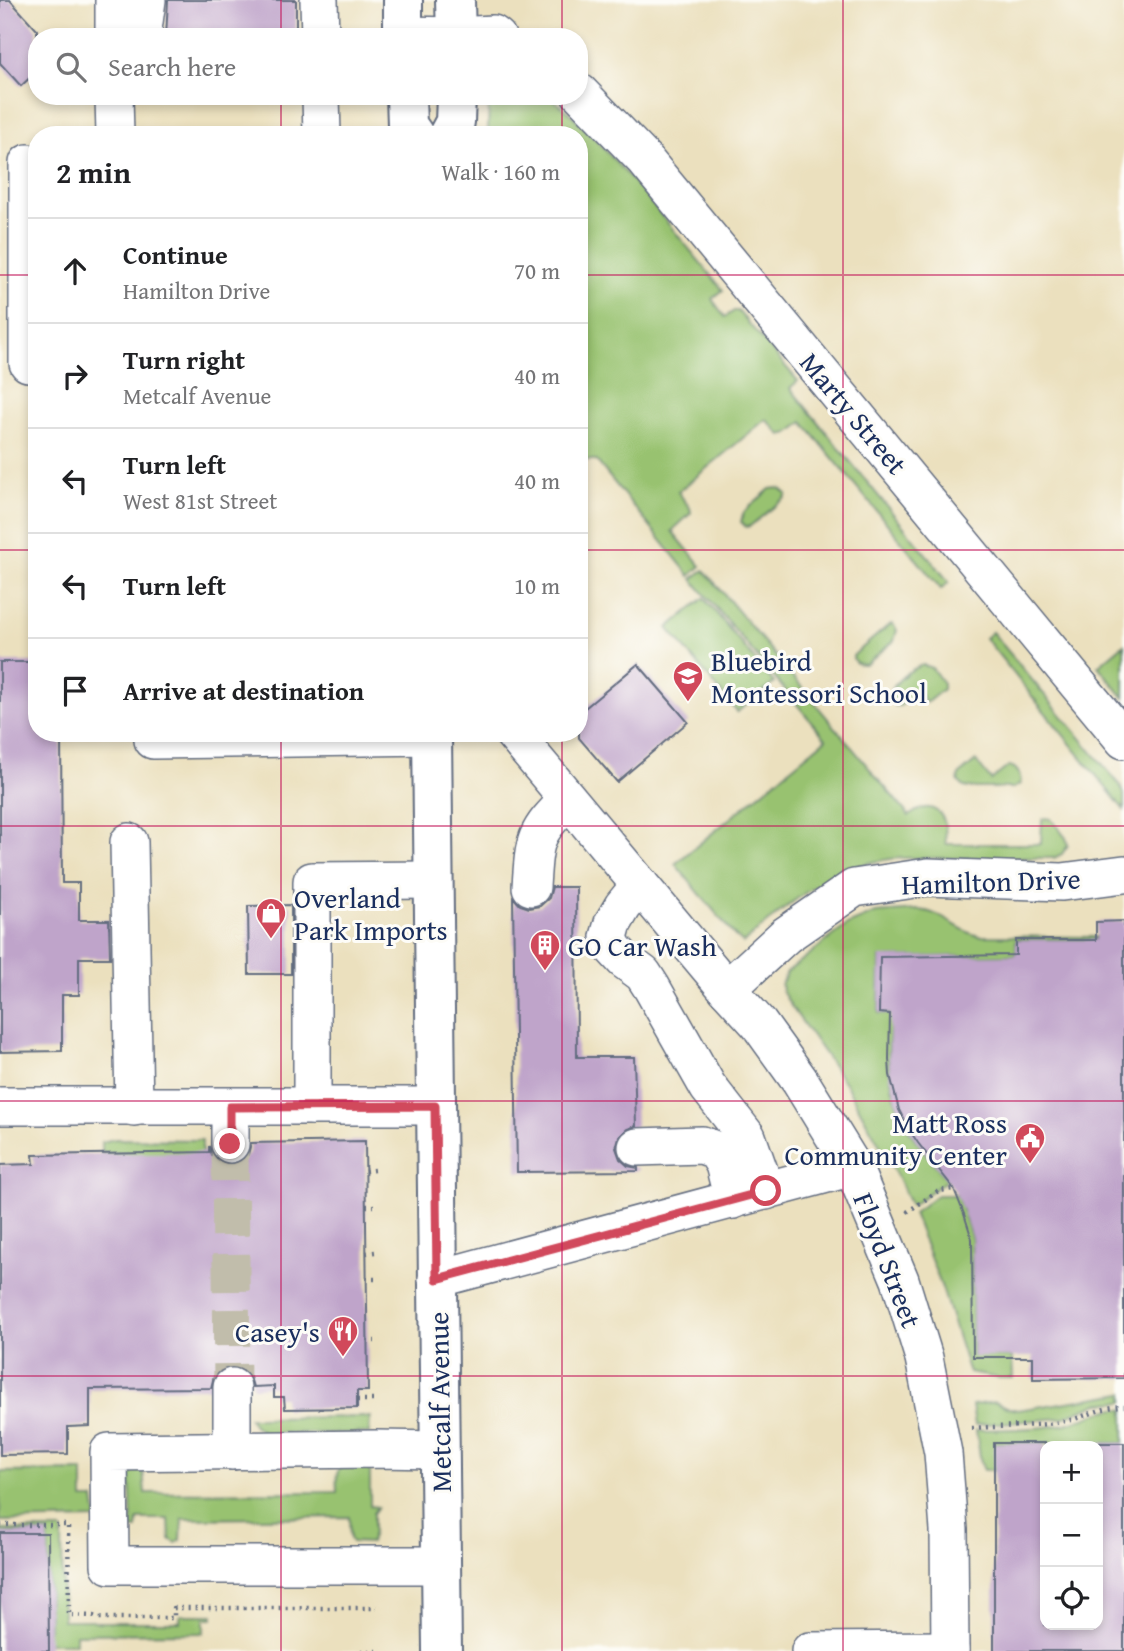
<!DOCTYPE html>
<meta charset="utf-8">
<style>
body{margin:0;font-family:"Gentium Book Plus",serif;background:#f2f2f2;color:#202124}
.controls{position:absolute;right:21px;bottom:21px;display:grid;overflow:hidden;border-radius:14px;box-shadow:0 4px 10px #0003}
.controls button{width:63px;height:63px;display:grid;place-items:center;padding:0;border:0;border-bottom:2px solid #e0e0e0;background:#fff;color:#202124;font:35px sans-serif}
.stop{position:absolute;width:21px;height:21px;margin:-16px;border:5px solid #d1495b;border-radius:50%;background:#fff}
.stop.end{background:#d1495b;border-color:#fff;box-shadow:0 2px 7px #0008}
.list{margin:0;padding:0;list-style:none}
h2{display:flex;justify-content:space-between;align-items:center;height:91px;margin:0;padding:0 28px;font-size:30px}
h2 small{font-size:23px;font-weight:400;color:#757577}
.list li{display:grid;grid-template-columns:46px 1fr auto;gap:21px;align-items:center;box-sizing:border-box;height:105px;padding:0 28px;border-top:2px solid #e0e0e0}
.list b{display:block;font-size:26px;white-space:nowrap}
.list p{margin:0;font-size:23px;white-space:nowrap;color:#757577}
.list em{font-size:23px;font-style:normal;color:#757577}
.icon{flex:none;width:38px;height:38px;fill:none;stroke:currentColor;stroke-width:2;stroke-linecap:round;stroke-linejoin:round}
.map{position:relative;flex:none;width:1124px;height:1651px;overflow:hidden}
.search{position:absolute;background:#fff;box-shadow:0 4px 10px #0003;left:28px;top:28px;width:560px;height:77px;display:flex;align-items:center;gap:18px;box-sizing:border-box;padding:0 24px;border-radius:28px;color:#757577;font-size:26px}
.panel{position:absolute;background:#fff;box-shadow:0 4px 10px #0003;left:28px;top:126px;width:560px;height:616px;border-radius:28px}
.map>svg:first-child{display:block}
.green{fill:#98c26f;stroke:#5a7866;stroke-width:2}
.building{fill:#bfa4ca}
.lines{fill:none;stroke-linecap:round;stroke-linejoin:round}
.minor-tunnel{stroke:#c1bdab;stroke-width:37;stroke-dasharray:37 18;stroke-linecap:butt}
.minor-casing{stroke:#646d80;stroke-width:40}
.major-casing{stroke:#646d80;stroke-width:42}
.path{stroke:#646d80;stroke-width:4.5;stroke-dasharray:2 5;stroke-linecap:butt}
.minor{stroke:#fff;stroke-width:37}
.major{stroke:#fff;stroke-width:38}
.route{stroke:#d1495b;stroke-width:9}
.grid{fill:none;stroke:#c2185b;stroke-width:2;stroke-opacity:0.55}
.labels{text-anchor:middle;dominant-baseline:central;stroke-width:6;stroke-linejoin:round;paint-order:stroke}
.street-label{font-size:28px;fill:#1b2f5e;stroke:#fdfcf7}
.poi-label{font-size:28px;fill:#1b2f5e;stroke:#fdfcf7;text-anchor:start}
</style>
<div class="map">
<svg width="1124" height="1651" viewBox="0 0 1124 1651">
<rect width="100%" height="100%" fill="#fdfcf7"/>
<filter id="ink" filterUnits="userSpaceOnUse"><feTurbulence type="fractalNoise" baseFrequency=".0143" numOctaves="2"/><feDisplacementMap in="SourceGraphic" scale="14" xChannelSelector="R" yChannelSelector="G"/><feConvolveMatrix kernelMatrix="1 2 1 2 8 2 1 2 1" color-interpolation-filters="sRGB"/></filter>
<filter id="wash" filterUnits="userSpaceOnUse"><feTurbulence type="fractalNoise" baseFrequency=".00686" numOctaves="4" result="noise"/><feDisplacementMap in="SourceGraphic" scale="28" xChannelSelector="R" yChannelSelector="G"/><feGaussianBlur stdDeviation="1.57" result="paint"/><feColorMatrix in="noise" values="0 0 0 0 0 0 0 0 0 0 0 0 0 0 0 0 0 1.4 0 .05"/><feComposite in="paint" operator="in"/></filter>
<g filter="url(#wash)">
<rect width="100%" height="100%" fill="#ebe0be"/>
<g class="green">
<path d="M489,96H549L572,115L597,141L633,181L723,290L712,299L725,317L734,311H738L798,381L790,388L949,582L941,589L803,422L789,433L781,435L766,419L678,492L690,508L691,513L672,531L701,566L690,576L596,460H579V135H488Z"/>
<path d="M777,488L781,489L787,494L785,498L750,526L746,527L741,522L743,514L745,511L770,489Z"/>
<path d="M704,570L909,816C912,814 915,811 919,810C932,803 944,814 945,826C946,832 945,839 946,844H1041L1042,820L1045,818L1051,819L1066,838L1068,845L1062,854L1054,858H903C834,861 793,901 743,943L734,935L675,864L826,739L692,579Z"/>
<path d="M704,598L774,683L737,712L668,628Z"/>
<path d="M893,624L897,630L894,641L866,664C859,664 853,664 853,656L855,654L889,625Z"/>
<path d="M992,632L1120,785L1124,794V810L985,638Z"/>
<path d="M1124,644V698L1098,666Z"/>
<path d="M923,665L932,668L943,683V689L926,703L918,692L900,706H895L890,695C892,683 911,668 923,665Z"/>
<path d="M976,761L991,780L1009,766C1017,767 1022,776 1020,784L1014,788H969L964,787L958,781L959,775Z"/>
<path d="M918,910C942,911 957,931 979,936L1095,937V940H1016V955L880,958L879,1013L893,1014C885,1052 888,1093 907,1127C918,1146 934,1162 947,1180L911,1206L898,1178L845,1083L791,1006L782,991L781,984L787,972L847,925L876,913Z"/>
<path d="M115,1139L202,1140V1163L102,1154V1142Z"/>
<path d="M937,1195H957L964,1214L972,1239L973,1356L1012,1357L1013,1378H998L969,1373L942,1288L913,1213Z"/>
<path d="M1124,1393V1402L1099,1403L1062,1418L975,1425L972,1405L996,1402L1009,1408L1018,1410Z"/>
<path d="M1114,1409H1124V1443H995V1470H984L981,1463L976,1430C1005,1429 1037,1430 1066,1424C1083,1420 1097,1411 1114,1409Z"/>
<path d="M370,1417L369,1433H267C258,1431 254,1426 249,1418Z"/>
<path d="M370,1465V1506L378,1507L373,1513V1532L370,1543L352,1542L350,1539L349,1517L182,1519L181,1540L176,1543L170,1539L169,1519H138L137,1529H132L130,1476L132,1470L143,1469L145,1493L337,1492C337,1487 336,1480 337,1474C339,1461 360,1465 370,1465Z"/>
<path d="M83,1471V1499H94L97,1519L0,1521V1472Z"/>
<path d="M0,1530H62L63,1620H92L98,1622H180V1615H213V1618H204V1633L76,1634V1643H42L49,1628L48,1533H0Z"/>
</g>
<g id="blocks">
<g class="building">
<path d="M0,0H10L37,30V71L21,86L0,63Z"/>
<path d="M168,0H296V37H166Z"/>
<path d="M0,662H37V733H61L62,883H79V920H109L110,958H79V995H62V1051L0,1052Z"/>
<path d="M638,664L688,722L617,782L579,738V713Z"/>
<path d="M552,887H576L577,1057H634L636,1126L627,1129L619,1137L616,1148L620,1159L628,1166L638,1168V1171L517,1172L513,897L520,905L529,908L540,906L549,898Z"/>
<path d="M291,905V974H249L248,906Z"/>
<path d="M1124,921V1378L1033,1379V1357H973L972,1239L964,1214L954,1189L918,1143L908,1128L899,1110L890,1075L889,1059L890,1014L879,1013L880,957L1016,955V940H1096V922Z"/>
<path d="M365,1141L368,1391H357V1408L285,1409L284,1397H274V1386L253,1387L250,1377L243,1369L231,1366L222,1369L214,1376L211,1388L90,1389V1426L68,1427V1454L0,1455V1165L34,1164L33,1155L209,1152V1146L212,1155L219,1162L231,1165L240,1162L248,1155L251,1143Z"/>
<path d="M994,1443H1045V1625H1098V1443H1124V1651H994Z"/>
<path d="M0,1533H48L49,1651H0Z"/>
</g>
</g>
</g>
<g filter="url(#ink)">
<use href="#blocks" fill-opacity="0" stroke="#646d80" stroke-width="2"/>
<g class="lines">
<path class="minor-tunnel" d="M230,1144L232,1387"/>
<g class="minor-casing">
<g id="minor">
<path d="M114,0V37"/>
<path d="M319,0L320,37"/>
<path d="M403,35L456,36L493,34L497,37"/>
<path d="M142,37L147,0"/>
<path d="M579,92L644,159L1124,740"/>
<path d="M114,96L115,135"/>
<path d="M321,96L322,135"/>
<path d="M28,163V363H37"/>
<path d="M153,733V740L432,736"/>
<path d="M513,733L727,989L759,1024L800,1081L853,1167L900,1280L924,1358L943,1453L949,1530L950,1651"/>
<path d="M129,842L134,1107"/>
<path d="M640,885L623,906L613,923L609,937L613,948L624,960L643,974L652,988L708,1087L747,1137L766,1191"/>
<path d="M531,887C534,840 534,833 568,800"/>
<path d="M727,989L786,935L854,888L928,877L1062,882L1124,874"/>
<path d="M0,1106H435"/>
<path d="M312,1106V881L433,880"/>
<path d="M230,1107V1144"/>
<path d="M637,1147L702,1145L715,1150L724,1164L733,1200"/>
<path d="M437,1279L853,1167"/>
<path d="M439,1450L376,1449L109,1452L110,1565H440"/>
<path d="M232,1451V1387"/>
<path d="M810,1651L950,1650"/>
</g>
</g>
<g class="major-casing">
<g id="major">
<path d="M403,0V37"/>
<path d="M455,0L456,37"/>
<path d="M406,96L407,125L414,135"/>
<path d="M448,135L455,122L456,96"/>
<path d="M432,733L442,1651"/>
</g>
</g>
<g class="path">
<path d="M365,1171L374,1170"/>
<path d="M366,1206H374"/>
<path d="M907,1212L938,1191L954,1189"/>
<path d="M366,1253L375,1252"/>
<path d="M366,1279H375"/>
<path d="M367,1341H375"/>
<path d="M357,1400H376"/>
<path d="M972,1428C1003,1426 1035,1427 1066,1421C1086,1417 1103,1406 1124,1406"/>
<path d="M0,1525H68L69,1615L93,1616L99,1618H174V1608H377"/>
<path d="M361,1651H377"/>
</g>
<use href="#minor" class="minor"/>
<use href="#major" class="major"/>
</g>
</g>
<g class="lines" filter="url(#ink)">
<path class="route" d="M230,1144V1107L435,1106L437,1279L766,1191"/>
</g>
<path class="grid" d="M281,0V37M562,0V37M843,0V1651M281,96V135M562,96V135M0,275H37M579,275H1124M0,550H37M579,550H1124M281,733V1651M562,733V1651M0,826H1124M0,1101H1124M0,1376H1124"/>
<defs>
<g id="school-pin" transform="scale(1.575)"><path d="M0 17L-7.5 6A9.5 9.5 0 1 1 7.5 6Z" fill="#d1495b" stroke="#fdfcf7"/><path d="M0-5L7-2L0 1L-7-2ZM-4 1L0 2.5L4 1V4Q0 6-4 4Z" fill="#fff"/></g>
<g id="shop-pin" transform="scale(1.575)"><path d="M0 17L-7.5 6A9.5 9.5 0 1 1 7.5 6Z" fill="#d1495b" stroke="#fdfcf7"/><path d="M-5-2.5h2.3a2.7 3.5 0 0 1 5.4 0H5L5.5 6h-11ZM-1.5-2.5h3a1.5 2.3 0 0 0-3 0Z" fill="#fff"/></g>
<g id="building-pin" transform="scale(1.575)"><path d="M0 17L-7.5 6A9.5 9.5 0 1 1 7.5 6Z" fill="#d1495b" stroke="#fdfcf7"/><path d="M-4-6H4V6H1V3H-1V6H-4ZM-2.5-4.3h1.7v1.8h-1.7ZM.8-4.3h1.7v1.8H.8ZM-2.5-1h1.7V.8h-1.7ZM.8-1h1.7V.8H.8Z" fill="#fff"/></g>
<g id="civic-pin" transform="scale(1.575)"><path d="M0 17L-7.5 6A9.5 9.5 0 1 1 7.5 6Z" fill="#d1495b" stroke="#fdfcf7"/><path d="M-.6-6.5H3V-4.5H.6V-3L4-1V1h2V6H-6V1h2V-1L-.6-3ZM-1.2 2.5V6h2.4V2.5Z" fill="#fff"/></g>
<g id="restaurant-pin" transform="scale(1.575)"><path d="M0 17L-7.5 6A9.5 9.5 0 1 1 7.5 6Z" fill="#d1495b" stroke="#fdfcf7"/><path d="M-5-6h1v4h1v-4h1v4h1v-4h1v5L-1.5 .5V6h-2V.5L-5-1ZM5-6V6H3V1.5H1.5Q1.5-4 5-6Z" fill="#fff"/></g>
</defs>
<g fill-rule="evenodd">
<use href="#school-pin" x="688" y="676"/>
<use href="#shop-pin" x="271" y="913"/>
<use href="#building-pin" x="545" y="945"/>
<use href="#civic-pin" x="1030" y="1138"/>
<use href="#restaurant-pin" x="343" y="1331"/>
</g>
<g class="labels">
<g class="street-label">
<text transform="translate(854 413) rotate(50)">Marty Street</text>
<text transform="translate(991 881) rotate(-2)">Hamilton Drive</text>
<text transform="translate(888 1260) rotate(69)">Floyd Street</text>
<text transform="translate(439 1402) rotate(-91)">Metcalf Avenue</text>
</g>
<g class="poi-label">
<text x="711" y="660">Bluebird<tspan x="711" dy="32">Montessori School</tspan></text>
<text x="294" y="897">Overland<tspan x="294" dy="32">Park Imports</tspan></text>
<text x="568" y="945">GO Car Wash</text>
<text x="1007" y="1122" text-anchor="end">Matt Ross<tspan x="1007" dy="32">Community Center</tspan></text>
<text x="320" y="1331" text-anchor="end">Casey's</text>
</g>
</g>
</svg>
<div class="controls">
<button>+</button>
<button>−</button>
<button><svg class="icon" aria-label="locate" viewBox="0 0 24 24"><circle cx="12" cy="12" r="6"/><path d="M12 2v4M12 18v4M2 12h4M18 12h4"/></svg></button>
</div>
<div class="stop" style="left:766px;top:1191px"></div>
<div class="stop end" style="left:230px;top:1144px"></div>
<div class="search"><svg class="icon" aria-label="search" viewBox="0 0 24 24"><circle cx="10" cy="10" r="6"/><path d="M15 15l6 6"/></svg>Search here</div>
<section class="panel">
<h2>2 min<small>Walk · 160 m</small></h2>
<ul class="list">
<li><svg class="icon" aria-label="ahead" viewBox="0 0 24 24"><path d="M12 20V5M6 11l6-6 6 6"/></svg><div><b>Continue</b><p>Hamilton Drive</p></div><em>70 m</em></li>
<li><svg class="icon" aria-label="right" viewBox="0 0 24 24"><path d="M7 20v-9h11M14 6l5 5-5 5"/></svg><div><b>Turn right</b><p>Metcalf Avenue</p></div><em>40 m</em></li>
<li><svg class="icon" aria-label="left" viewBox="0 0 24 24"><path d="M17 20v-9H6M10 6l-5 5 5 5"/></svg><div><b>Turn left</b><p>West 81st Street</p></div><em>40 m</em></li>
<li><svg class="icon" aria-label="left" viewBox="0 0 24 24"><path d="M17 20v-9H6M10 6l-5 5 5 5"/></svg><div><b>Turn left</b></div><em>10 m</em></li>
<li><svg class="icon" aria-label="arrive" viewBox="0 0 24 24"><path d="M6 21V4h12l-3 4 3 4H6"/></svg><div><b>Arrive at destination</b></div></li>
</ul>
</section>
</div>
